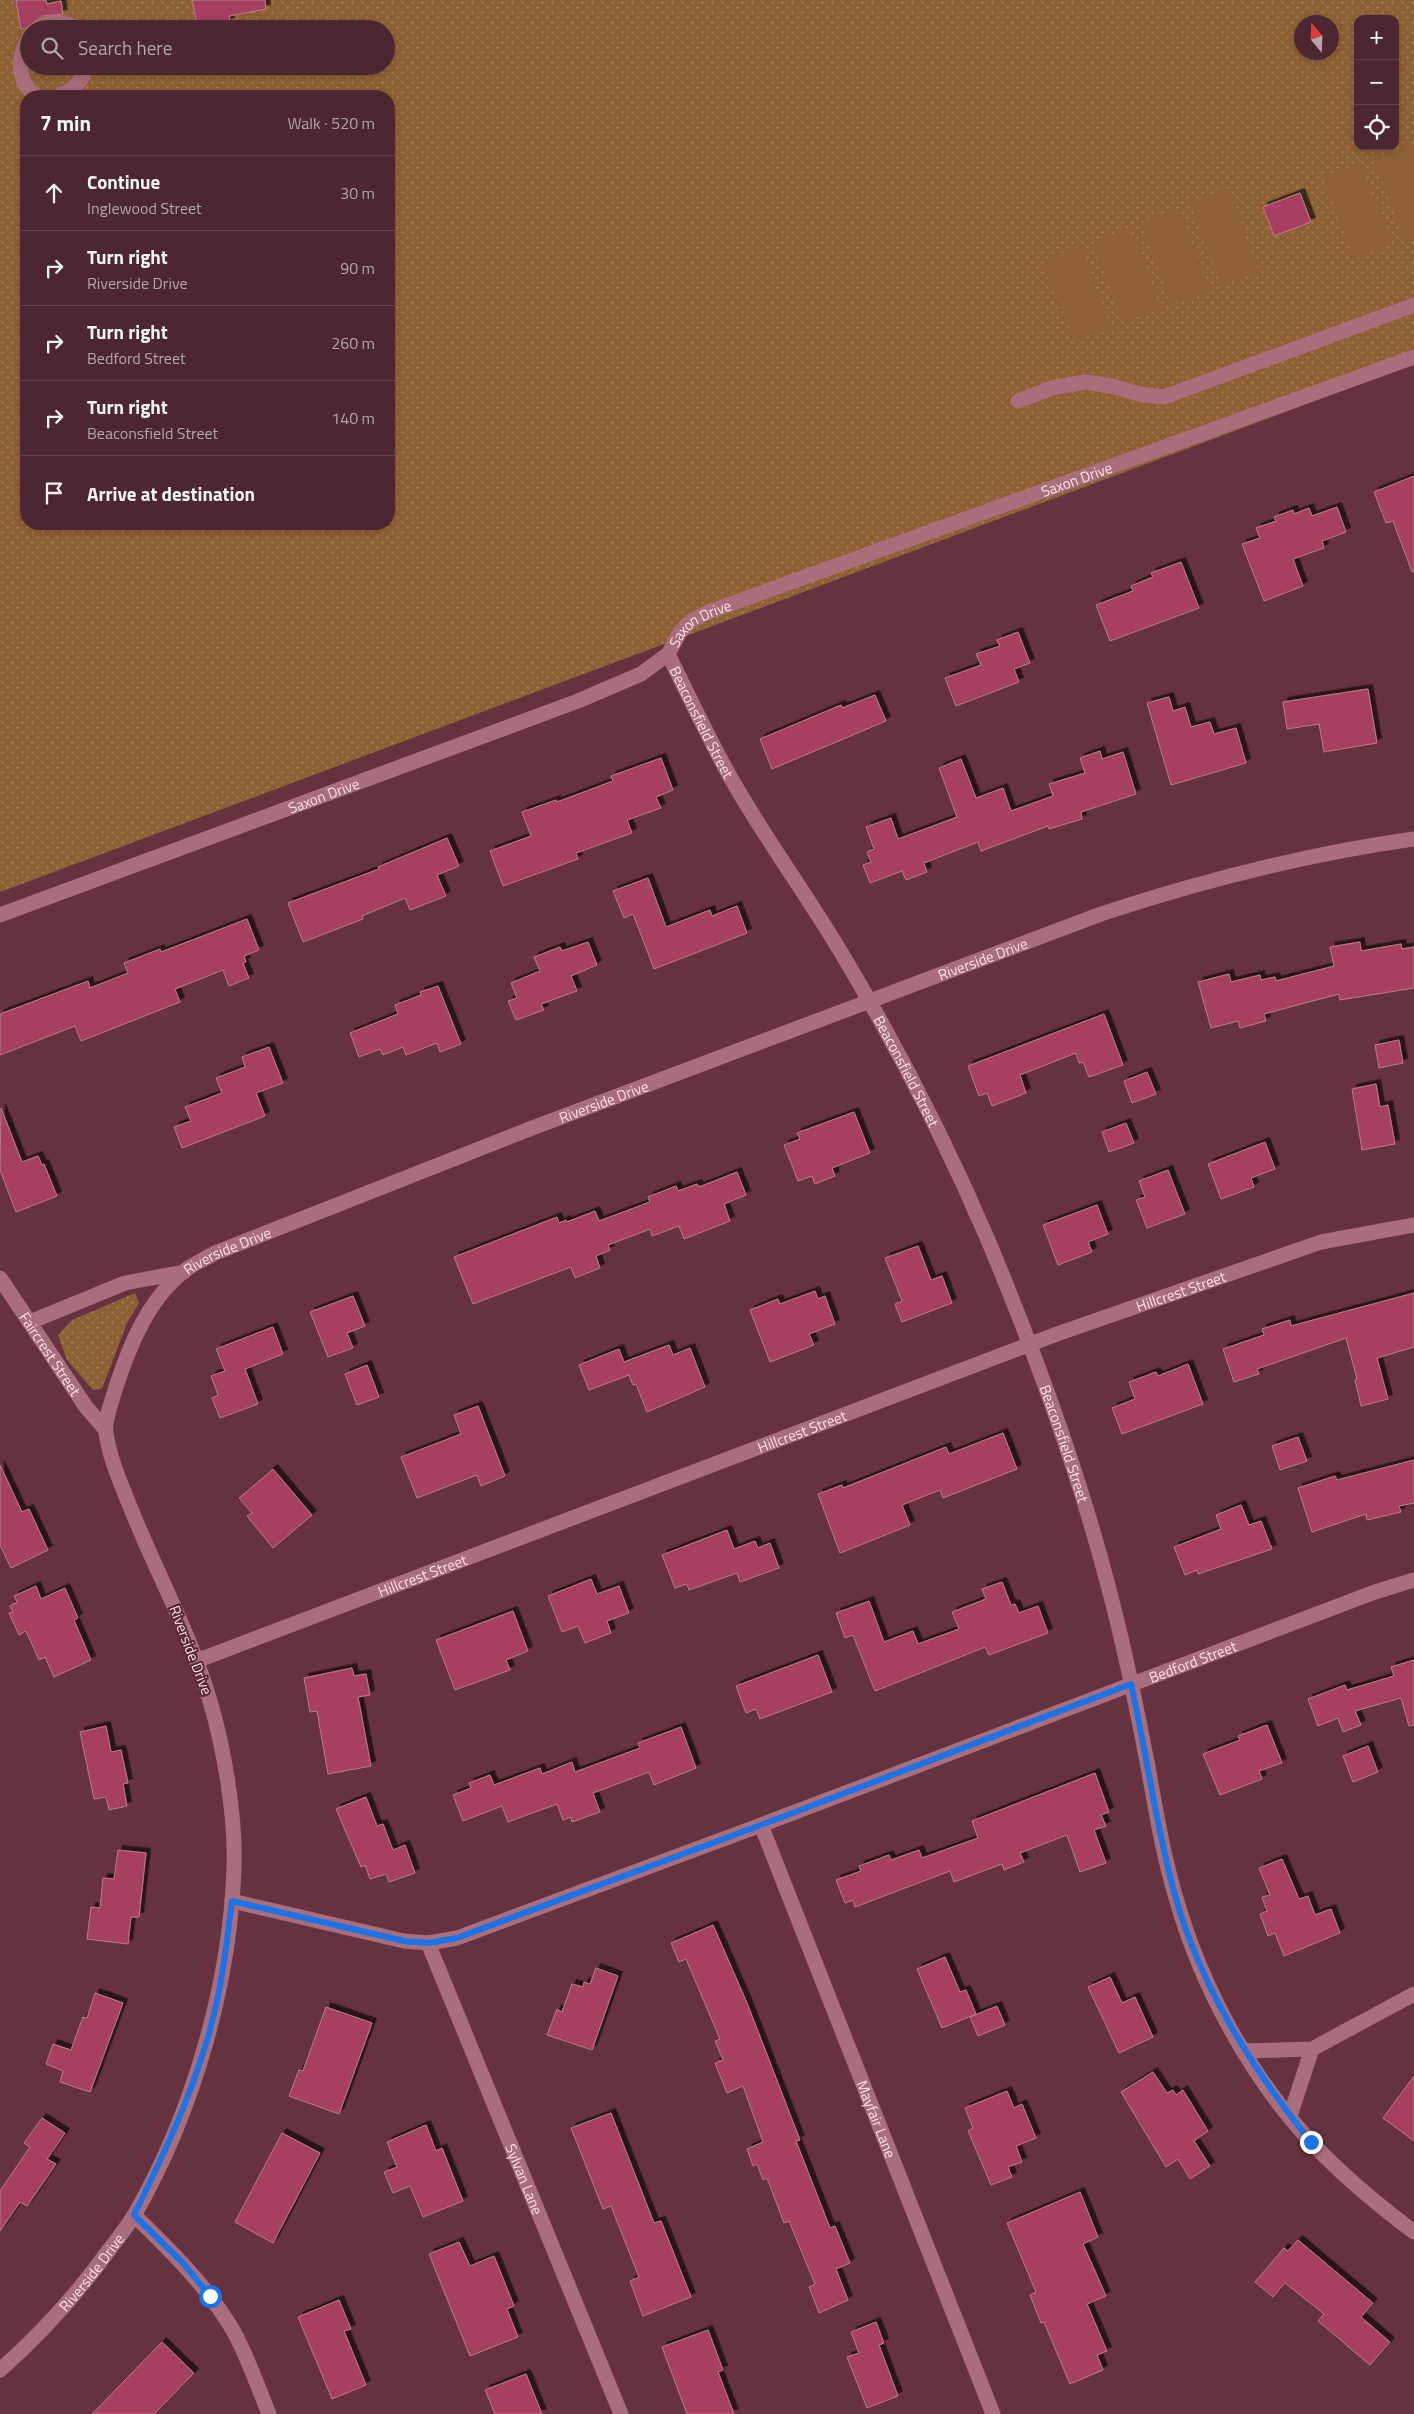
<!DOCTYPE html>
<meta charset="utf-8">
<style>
body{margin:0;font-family:"Titillium Web",sans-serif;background:#532e38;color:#f1f3f6}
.controls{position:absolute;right:15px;top:15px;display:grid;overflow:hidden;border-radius:10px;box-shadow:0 2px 8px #0003}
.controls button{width:45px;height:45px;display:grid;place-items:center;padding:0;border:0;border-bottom:1px solid #63434c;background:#4c2630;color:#f1f3f6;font:25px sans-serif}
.compass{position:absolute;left:1294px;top:15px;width:45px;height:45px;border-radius:50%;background:#4c2630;box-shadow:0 2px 8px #0003;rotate:341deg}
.stop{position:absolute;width:15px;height:15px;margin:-11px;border:4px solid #1a73e8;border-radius:50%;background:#fff}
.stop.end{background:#1a73e8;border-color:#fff;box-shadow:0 1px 5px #0008}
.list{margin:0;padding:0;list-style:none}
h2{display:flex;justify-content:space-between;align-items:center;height:65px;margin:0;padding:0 20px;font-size:21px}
h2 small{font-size:16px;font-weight:400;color:#b2a5ab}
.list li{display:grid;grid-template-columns:32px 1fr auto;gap:15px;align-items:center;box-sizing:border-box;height:75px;padding:0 20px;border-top:1px solid #63434c}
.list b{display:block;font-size:19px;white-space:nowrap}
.list p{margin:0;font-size:16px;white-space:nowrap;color:#b2a5ab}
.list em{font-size:16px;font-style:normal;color:#b2a5ab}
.icon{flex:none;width:28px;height:28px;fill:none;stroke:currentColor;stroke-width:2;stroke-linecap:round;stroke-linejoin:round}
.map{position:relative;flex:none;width:1414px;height:2414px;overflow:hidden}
.search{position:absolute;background:#4c2630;box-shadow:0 2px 8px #0003;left:20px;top:20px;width:375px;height:55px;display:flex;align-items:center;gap:12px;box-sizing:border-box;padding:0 18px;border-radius:28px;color:#b2a5ab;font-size:19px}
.panel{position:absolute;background:#4c2630;box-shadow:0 2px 8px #0003;left:20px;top:90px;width:375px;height:440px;border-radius:20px}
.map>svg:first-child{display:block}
.grass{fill:url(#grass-dots);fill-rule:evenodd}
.pitch{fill:#8d6134}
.building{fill:#a74060;stroke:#b87c8a;filter:url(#shadow)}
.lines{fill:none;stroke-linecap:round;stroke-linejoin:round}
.minor{stroke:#a96e7c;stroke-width:15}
.route{stroke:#1a73e8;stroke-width:6}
.labels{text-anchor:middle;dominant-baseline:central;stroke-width:4;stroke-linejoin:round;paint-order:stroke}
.street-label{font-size:15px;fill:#fbdfe5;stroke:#5a2736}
</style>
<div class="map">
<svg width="1414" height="2414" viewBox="0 0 1414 2414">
<defs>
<pattern id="grass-dots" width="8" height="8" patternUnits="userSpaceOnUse" patternTransform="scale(1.25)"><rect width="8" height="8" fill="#8d6134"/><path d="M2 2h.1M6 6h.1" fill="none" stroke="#a47f5b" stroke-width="1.8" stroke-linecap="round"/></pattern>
<filter id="shadow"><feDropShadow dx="4.5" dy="-4.5" stdDeviation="0" flood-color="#0009"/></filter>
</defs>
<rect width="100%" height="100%" fill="#663240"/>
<g class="grass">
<path d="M0,0H1414V364L0,892ZM1358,19H1395V146H1358ZM1302,22H1332V52H1302ZM29,29H386V66H29ZM26,96H389V524H26Z"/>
<path d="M135,1293L139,1303L127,1323L102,1389L93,1390L67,1360L58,1335L72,1320Z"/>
</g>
<g class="pitch">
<path d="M1411,144L1414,152V237L1404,240L1373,158Z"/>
<path d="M1361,163L1392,245L1354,259L1323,177Z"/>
<path d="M1228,189L1259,271L1221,285L1191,203Z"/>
<path d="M1179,208L1210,290L1172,305L1141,223Z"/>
<path d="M1130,227L1161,308L1123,322L1093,241Z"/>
<path d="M1081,246L1111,328L1074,342L1043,260Z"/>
</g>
<g class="building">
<path d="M16,0H46L47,4L61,1L63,14L42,16L25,29H21Z"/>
<path d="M192,0H265L266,9L229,16L230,22L198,29Z"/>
<path d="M1300,193L1311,222L1274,236L1263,207Z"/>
<path d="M1414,476V572H1412L1393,521L1386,523L1374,492Z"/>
<path d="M1337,507L1346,532L1322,541L1324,548L1293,559L1303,586L1264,601L1242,544L1260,538L1256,528L1276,521L1274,517L1293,510L1294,514L1309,508L1312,516Z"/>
<path d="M1181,562L1199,608L1110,641L1096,605L1133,591L1131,586L1153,577L1151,573Z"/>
<path d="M1018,632L1030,663L1014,669L1019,682L956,706L945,678L981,665L976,654L1000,646L997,640Z"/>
<path d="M1368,689L1377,743L1324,752L1319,724L1287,729L1283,702Z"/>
<path d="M875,695L886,721L772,769L760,739L841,705L842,708Z"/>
<path d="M1169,697L1173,711L1185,707L1191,727L1210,722L1214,734L1236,728L1246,763L1171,785L1147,703Z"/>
<path d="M1100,751L1102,759L1123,752L1136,794L1081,812L1082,819L1049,829L1048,826L981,851L978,842L924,863L927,872L906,880L902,871L870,883L863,865L871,862L867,852L874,849L866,827L891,818L898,839L957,817L939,768L961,759L976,798L1003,788L1011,811L1053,796L1049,784L1085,773L1080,758Z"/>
<path d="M661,758L673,790L656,797L661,808L627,820L632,833L576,853L578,859L503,886L490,851L531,836L522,812L556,800L557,802L613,781L611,776Z"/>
<path d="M447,838L459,866L437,875L446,896L410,910L405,898L362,916L363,919L303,942L288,903L379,869L378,867Z"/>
<path d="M648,878L666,927L710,910L712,916L737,906L747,933L654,969L633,914L624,918L613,891Z"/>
<path d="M247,919L259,950L244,956L246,962L243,963L249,978L229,986L223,970L175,989L180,1002L81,1041L75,1026L0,1055V1014L88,981L90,988L128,973L124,963L160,949L161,952Z"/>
<path d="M588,942L597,965L571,976L577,991L541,1004L544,1010L516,1020L508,1001L517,998L511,983L540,971L534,957L560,947L562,951Z"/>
<path d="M1360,942L1361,951L1401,944L1402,949L1414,947V988L1340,1000L1339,994L1264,1014L1266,1021L1240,1028L1238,1021L1211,1028L1198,982L1229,974L1231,982L1260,975L1261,980L1275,977L1276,981L1334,966L1330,947Z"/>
<path d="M438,986L461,1044L440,1052L437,1043L406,1055L403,1047L383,1055L380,1049L359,1057L350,1033L398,1014L395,1005L421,995L420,992Z"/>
<path d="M1104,1014L1123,1065L1089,1077L1083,1062L1079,1063L1076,1053L1020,1075L1026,1093L992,1106L987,1093L979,1096L968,1066Z"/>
<path d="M1399,1040L1403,1063L1379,1068L1375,1045Z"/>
<path d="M269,1047L283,1083L256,1093L265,1116L182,1148L174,1127L191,1121L185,1107L222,1093L216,1078L245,1067L242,1057Z"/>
<path d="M1147,1072L1156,1094L1132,1103L1124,1081Z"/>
<path d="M1376,1084L1380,1107L1388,1105L1395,1144L1362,1150L1352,1089Z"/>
<path d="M1,1108L22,1162L38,1156L42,1165L44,1164L57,1196L16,1212L0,1170Z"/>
<path d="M854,1112L870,1153L832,1168L835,1176L815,1184L812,1176L798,1181L784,1145L800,1139L797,1133Z"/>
<path d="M1126,1123L1134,1143L1109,1152L1102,1132Z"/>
<path d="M1265,1142L1275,1169L1251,1178L1254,1187L1221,1199L1208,1164Z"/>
<path d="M1168,1170L1185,1214L1147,1228L1136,1200L1145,1197L1139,1181Z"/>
<path d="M737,1172L746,1195L724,1204L730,1221L684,1239L679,1226L652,1236L650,1229L608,1245L610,1250L596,1256L600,1268L575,1278L571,1267L473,1304L454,1257L557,1217L559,1223L566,1220L567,1222L595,1211L599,1221L650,1202L648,1197L676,1186L678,1191L697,1184L699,1187Z"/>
<path d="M1097,1205L1108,1234L1088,1242L1092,1252L1058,1265L1043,1225Z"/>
<path d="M918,1246L931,1280L942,1276L952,1303L902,1322L895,1304L902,1301L885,1258Z"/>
<path d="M815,1291L818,1299L825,1296L835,1324L809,1334L814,1345L770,1362L750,1310L778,1299L780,1304Z"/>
<path d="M1414,1293V1347L1377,1358L1388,1399L1361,1406L1355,1380L1357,1379L1346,1338L1257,1369L1259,1374L1234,1382L1223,1349L1264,1335L1262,1329L1290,1320L1291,1326Z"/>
<path d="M353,1296L365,1326L347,1333L353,1348L328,1357L310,1312Z"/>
<path d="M273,1327L283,1354L245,1369L258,1404L220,1418L212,1398L218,1395L211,1376L225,1371L216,1349Z"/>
<path d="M669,1345L673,1355L690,1348L705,1387L647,1412L636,1384L633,1385L629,1375L589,1390L579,1365L619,1349L624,1362Z"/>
<path d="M1188,1364L1203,1404L1122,1434L1112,1408L1135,1399L1129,1382L1156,1372L1158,1376Z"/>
<path d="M367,1365L379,1397L357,1405L345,1374Z"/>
<path d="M478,1406L505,1476L481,1486L477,1475L417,1498L401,1457L461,1434L454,1415Z"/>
<path d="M1003,1433L1017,1469L943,1498L940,1490L902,1505L910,1525L840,1553L818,1494L842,1485L843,1488L946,1447L949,1454Z"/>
<path d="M1298,1437L1307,1461L1280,1470L1272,1446Z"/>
<path d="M1414,1460V1503L1399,1506L1401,1512L1367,1520L1366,1514L1312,1532L1298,1488L1335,1476L1337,1480Z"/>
<path d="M0,1465L22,1512L29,1509L48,1550L11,1568L0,1545Z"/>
<path d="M273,1469L312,1515L273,1548L247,1516L252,1513L239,1498Z"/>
<path d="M1241,1505L1249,1525L1261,1521L1272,1549L1198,1574L1197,1570L1185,1575L1174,1547L1221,1529L1216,1515Z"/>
<path d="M727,1530L734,1549L755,1541L758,1548L770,1543L779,1568L740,1582L737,1573L689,1590L687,1584L675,1588L662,1555Z"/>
<path d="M591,1579L597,1594L619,1586L629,1613L607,1621L611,1633L585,1643L578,1626L562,1632L548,1596Z"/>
<path d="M1002,1582L1011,1605L1015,1604L1019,1613L1038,1606L1048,1633L989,1655L985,1647L875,1691L853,1635L845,1638L836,1613L869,1601L884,1642L913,1631L918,1644L959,1629L952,1612L986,1599L982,1589Z"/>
<path d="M36,1586L41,1599L65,1588L78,1618L74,1620L91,1660L54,1677L45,1657L39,1660L26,1631L19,1635L9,1613L13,1612L10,1606L17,1602L14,1596Z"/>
<path d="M513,1611L528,1651L506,1660L510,1670L455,1690L436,1640Z"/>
<path d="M818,1655L832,1692L760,1719L756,1709L746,1713L736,1686Z"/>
<path d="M1414,1660V1725L1409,1726L1401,1698L1355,1711L1361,1725L1343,1732L1338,1718L1318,1726L1308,1699L1345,1685L1347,1690L1394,1676L1391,1667Z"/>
<path d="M352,1668L354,1676L366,1674L370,1695L358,1697L371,1766L328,1774L317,1711L310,1712L304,1678Z"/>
<path d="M1267,1725L1282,1763L1259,1771L1262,1779L1220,1795L1203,1754L1240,1740L1238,1736Z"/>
<path d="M106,1726L111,1752L121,1750L128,1783L123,1784L127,1806L109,1810L106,1797L94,1799L80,1732Z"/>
<path d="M681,1727L696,1768L654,1785L649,1772L593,1793L600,1812L572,1822L571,1817L563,1820L557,1804L508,1822L502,1806L463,1821L453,1795L471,1788L469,1783L490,1775L494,1785L540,1768L542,1774L572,1762L575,1772L640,1748L638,1743Z"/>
<path d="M1368,1746L1378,1772L1353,1782L1343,1756Z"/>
<path d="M1095,1773L1109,1812L1101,1815L1106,1826L1094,1830L1106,1863L1080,1872L1067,1835L1020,1853L1024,1862L1004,1870L1002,1864L954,1882L950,1871L855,1907L853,1900L845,1903L836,1880L861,1871L859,1866L889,1855L891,1860L919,1850L922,1858L978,1838L972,1821Z"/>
<path d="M366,1797L377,1826L383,1824L393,1850L405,1845L415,1873L389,1882L386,1874L370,1879L365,1865L361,1867L336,1809Z"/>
<path d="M118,1850L146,1853L139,1917H131L128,1944L87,1939L91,1907L100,1908L103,1878L114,1879Z"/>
<path d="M1282,1859L1299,1899L1308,1896L1315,1915L1331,1909L1340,1933L1284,1956L1275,1933L1268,1936L1260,1914L1267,1911L1262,1897L1270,1895L1259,1868Z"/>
<path d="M713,1925L747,2003L800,2140L796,2141L830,2228L835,2226L850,2263L836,2269L848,2300L819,2313L809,2287L815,2284L789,2221L784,2223L767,2178L763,2180L757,2164L753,2166L747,2149L763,2142L743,2086L727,2093L715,2063L723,2060L715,2041L720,2039L686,1959L679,1962L671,1943Z"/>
<path d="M945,1957L960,1992L966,1990L976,2014L942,2028L917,1969Z"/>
<path d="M596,1968L618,1976L592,2050L547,2035L557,2009L562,2012L572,1984L583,1987L584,1982L590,1984Z"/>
<path d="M1110,1977L1122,2003L1135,1997L1153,2037L1119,2053L1088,1987Z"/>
<path d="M95,1993L123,2003L90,2092L60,2082L63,2071L46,2064L53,2044L71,2050L83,2017L87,2018Z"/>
<path d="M997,2006L1005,2025L978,2036L970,2017Z"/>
<path d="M326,2007L372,2023L339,2114L289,2096L299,2070L303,2071Z"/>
<path d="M1153,2072L1167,2093L1173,2090L1176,2095L1183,2090L1208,2131L1194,2141L1210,2166L1190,2179L1178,2159L1166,2167L1121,2092Z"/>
<path d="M1414,2076V2141L1383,2118Z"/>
<path d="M1007,2091L1014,2108L1022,2104L1036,2138L1016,2146L1022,2162L1008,2167L1012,2177L991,2185L968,2131L973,2128L965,2108Z"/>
<path d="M611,2113L654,2223L661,2221L691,2297L643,2316L630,2281L639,2277L611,2206L603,2209L571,2128Z"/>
<path d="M42,2118L65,2133L47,2159L56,2164L27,2206L20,2202L0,2231V2191L30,2147L24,2143Z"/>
<path d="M426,2125L436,2151L442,2148L463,2201L423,2217L410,2186L393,2193L384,2172L397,2167L387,2142Z"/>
<path d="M282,2133L320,2153L273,2243L235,2222Z"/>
<path d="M1080,2192L1098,2237L1083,2244L1106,2296L1087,2304L1107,2351L1097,2355L1103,2370L1070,2384L1044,2322L1041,2323L1030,2295L1036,2292L1007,2223Z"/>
<path d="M1298,2240L1373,2303L1361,2317L1390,2342L1370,2365L1318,2321L1324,2314L1285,2283L1273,2297L1255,2282L1284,2248L1288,2251Z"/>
<path d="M459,2242L470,2266L494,2256L514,2306L507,2309L518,2337L470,2356L429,2254Z"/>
<path d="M339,2300L351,2329L344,2331L366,2385L332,2399L298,2317Z"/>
<path d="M876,2322L884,2343L879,2345L898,2396L867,2408L847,2357L859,2353L851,2332Z"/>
<path d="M708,2330L723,2370L718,2372L734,2414H687L662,2347Z"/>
<path d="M162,2342L194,2373L154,2414H92Z"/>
<path d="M526,2374L542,2414H495L485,2390Z"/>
</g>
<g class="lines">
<g class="minor">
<path d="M36,96C0,72 32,0 78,29"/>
<path d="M58,96C72,91 83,81 87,66"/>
<path d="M1018,401L1052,388L1085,382L1112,386L1139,394L1164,397L1414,305"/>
<path id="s1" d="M668,654C688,694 707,735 728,773C763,836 806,893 842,954C897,1046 946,1142 988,1240C1036,1355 1079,1472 1110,1593C1125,1650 1137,1709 1148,1767C1156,1811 1163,1855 1176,1898C1201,1986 1250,2077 1313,2144C1344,2177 1378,2205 1414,2232"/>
<path id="s2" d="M0,915L578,701L641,674L668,654L680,632L692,620L711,611L1414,357"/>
<path id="s3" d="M0,1278L86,1407L105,1429"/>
<path d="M30,1322L125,1283L184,1272"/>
<path id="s4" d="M196,1661L1057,1334L1321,1242L1414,1225"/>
<path id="s5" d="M761,1825L993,2414"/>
<path id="s6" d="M232,1901L404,1941L428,1943L457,1938L761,1825L1375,1592L1414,1580"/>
<path id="s7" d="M428,1943L621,2414"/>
<path d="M1244,2051L1312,2049L1414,1994"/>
<path d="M1290,2116L1312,2049"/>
<path d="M134,2215C171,2251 208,2287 234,2332C248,2358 258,2387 269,2414"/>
<path id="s8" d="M0,2370C41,2334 77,2294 109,2250C118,2238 127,2227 135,2214C193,2112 230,1985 234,1868C236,1818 224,1748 210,1701C190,1632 155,1570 129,1504C120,1481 109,1457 106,1432C104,1420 112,1402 115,1390C129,1347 147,1301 183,1272C192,1264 205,1259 215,1253L527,1130L1101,914C1204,880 1307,854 1414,839"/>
</g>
</g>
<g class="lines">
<path class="route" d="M210,2296L183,2263L134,2215C169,2144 204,2070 219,1991C225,1961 228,1931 232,1901L404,1941L428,1943L457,1938L761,1825L1131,1684C1147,1755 1156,1828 1176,1899C1202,1989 1252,2069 1311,2142"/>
</g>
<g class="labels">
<g class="street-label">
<text stroke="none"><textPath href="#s2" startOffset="1170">Saxon Drive</textPath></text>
<text stroke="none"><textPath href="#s2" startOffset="765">Saxon Drive</textPath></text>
<text stroke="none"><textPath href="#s1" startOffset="76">Beaconsfield Street</textPath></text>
<text stroke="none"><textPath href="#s2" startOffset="345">Saxon Drive</textPath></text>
<text stroke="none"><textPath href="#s8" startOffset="2069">Riverside Drive</textPath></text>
<text stroke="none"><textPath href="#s1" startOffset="481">Beaconsfield Street</textPath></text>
<text stroke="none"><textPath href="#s8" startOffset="1664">Riverside Drive</textPath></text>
<text stroke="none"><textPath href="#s8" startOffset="1259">Riverside Drive</textPath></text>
<text stroke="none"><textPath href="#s4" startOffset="1052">Hillcrest Street</textPath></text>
<text stroke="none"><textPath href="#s3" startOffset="91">Faircrest Street</textPath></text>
<text stroke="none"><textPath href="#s4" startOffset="648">Hillcrest Street</textPath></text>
<text stroke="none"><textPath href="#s1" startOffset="886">Beaconsfield Street</textPath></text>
<text stroke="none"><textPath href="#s4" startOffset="242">Hillcrest Street</textPath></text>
<text transform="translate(191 1650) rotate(69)">Riverside Drive</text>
<text stroke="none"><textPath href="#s6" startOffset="1016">Bedford Street</textPath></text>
<text stroke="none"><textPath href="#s5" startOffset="316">Mayfair Lane</textPath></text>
<text stroke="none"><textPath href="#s7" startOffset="255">Sylvan Lane</textPath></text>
<text stroke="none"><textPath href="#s8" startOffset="134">Riverside Drive</textPath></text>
</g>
</g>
</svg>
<div class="controls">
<button>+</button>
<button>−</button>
<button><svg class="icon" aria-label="locate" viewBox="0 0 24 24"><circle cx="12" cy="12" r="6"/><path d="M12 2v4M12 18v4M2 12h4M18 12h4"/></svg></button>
</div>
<svg class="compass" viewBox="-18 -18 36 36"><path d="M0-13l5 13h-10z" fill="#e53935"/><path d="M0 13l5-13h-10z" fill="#b2a5ab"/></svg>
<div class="stop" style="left:210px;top:2296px"></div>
<div class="stop end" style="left:1311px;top:2142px"></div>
<div class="search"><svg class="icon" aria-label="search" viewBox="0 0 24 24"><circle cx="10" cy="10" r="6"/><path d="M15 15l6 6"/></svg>Search here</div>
<section class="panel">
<h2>7 min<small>Walk · 520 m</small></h2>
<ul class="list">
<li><svg class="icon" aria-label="ahead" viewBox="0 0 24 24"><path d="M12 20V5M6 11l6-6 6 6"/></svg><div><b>Continue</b><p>Inglewood Street</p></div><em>30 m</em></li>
<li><svg class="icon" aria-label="right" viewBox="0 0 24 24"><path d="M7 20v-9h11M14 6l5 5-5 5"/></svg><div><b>Turn right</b><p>Riverside Drive</p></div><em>90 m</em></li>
<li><svg class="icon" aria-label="right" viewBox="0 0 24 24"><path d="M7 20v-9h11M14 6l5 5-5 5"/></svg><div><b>Turn right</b><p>Bedford Street</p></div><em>260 m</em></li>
<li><svg class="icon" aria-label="right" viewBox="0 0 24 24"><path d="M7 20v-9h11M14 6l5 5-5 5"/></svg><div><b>Turn right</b><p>Beaconsfield Street</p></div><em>140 m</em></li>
<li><svg class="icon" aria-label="arrive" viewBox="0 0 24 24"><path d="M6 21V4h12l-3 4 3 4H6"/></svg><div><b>Arrive at destination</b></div></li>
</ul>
</section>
</div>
